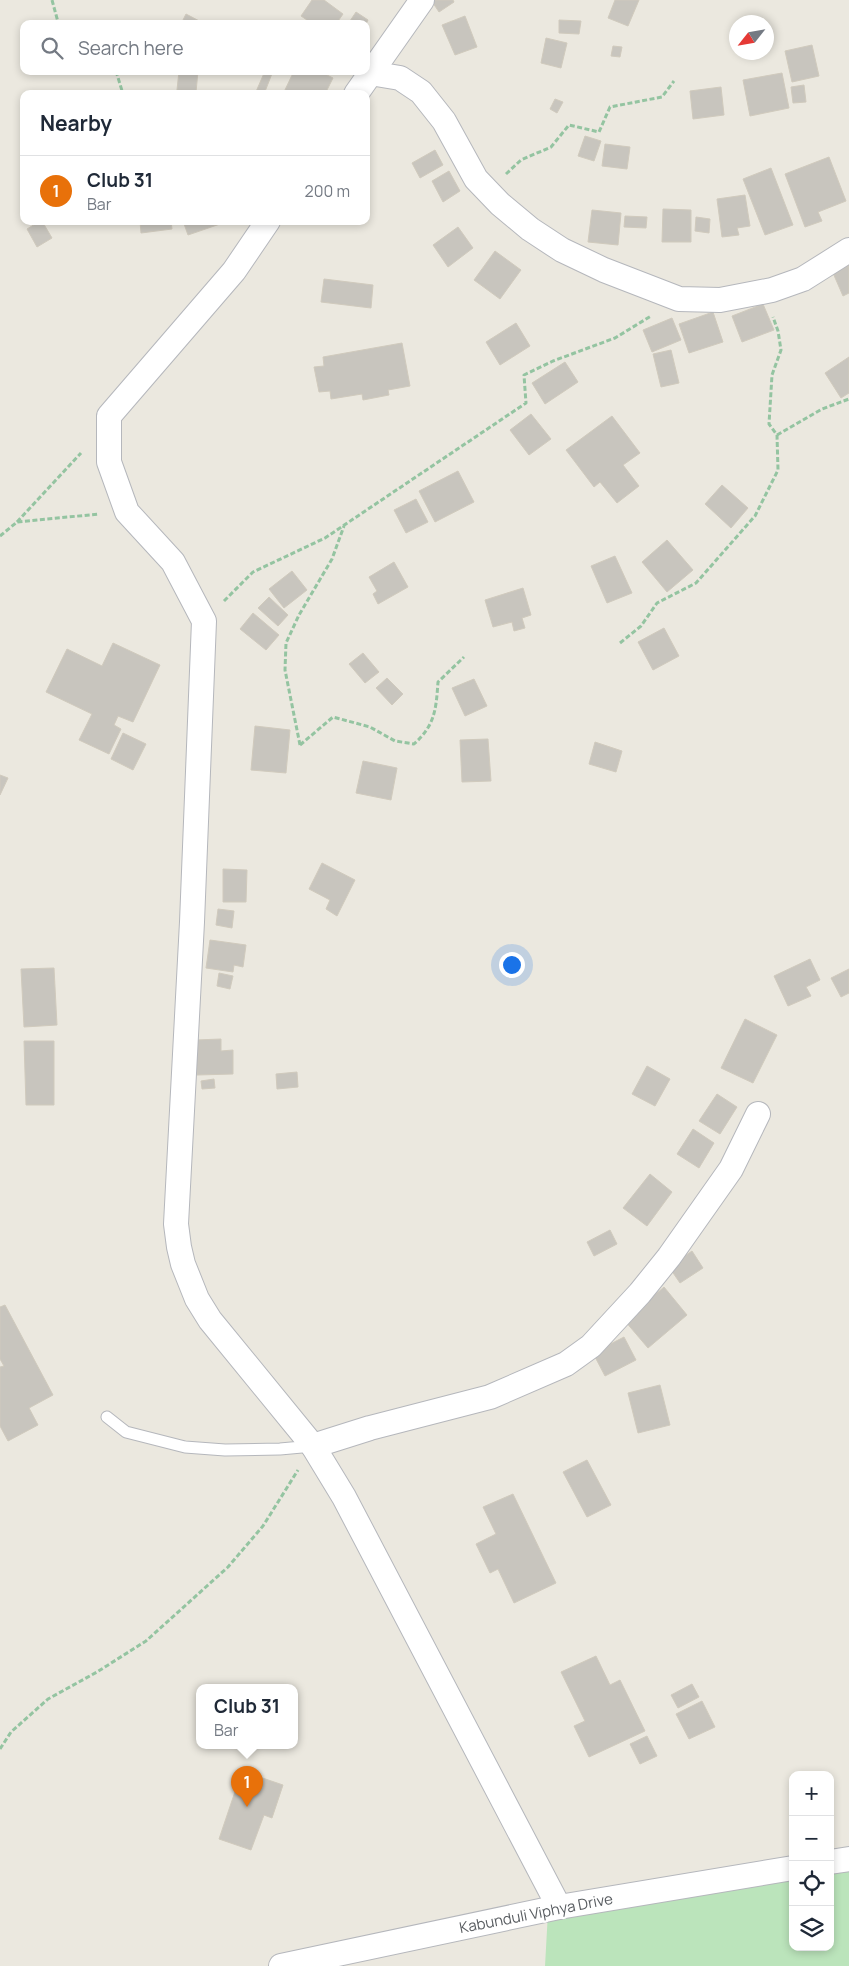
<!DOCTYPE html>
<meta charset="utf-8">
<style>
body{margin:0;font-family:Manrope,sans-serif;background:#f6f6f7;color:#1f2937}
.controls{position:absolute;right:15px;bottom:15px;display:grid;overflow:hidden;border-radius:10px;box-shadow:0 2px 8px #0003}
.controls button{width:45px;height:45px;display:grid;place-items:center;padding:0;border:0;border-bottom:1px solid #e0e1e3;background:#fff;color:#1f2937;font:25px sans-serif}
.compass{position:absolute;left:729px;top:15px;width:45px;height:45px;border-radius:50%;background:#fff;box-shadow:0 2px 8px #0003;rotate:239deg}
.you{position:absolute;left:511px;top:964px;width:18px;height:18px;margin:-12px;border:4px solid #fff;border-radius:50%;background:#1a73e8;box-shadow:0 0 0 8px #1a73e833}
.badge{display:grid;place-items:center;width:32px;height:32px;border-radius:50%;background:#b45309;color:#fff;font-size:16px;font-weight:700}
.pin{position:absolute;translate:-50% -41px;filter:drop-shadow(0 1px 2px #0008)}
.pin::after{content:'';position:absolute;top:26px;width:18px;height:15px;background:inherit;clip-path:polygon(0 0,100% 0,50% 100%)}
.popup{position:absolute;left:196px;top:1684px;width:102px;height:65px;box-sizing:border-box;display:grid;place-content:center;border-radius:10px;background:#fff;filter:drop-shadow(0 1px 4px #0005);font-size:16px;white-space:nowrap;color:#747a83}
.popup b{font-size:19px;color:#1f2937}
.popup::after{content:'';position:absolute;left:50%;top:100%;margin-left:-10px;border:10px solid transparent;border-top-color:#fff}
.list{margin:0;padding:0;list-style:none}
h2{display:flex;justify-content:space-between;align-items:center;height:65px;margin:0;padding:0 20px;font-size:21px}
h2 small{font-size:16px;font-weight:400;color:#747a83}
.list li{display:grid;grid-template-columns:32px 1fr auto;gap:15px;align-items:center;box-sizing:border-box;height:70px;padding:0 20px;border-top:1px solid #e0e1e3}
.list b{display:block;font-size:19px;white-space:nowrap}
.list p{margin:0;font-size:16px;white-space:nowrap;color:#747a83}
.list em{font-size:16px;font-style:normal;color:#747a83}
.icon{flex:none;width:28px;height:28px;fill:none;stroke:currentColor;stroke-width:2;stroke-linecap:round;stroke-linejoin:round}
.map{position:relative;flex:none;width:849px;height:1966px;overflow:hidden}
.search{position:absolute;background:#fff;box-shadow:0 2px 8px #0003;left:20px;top:20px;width:350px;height:55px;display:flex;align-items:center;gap:12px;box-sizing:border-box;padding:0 18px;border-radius:10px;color:#747a83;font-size:19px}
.panel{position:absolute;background:#fff;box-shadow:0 2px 8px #0003;left:20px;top:90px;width:350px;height:135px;border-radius:10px}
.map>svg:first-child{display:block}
.green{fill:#bbe4bb}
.building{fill:#c8c5be;stroke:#d0cabd}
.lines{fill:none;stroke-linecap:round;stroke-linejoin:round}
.lane-casing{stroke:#b5b7bc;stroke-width:13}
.street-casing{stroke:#b5b7bc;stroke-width:26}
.path{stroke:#94c4a1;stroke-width:3;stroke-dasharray:5 2.5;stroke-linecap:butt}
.lane{stroke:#fff;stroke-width:11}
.street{stroke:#fff;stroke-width:24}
.labels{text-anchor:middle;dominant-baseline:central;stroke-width:4.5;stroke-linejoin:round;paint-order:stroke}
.street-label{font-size:15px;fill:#585c60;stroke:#fff}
</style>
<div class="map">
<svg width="849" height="1966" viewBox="0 0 849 1966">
<rect width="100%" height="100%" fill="#ebe8df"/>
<path class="green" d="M849,1859V1966H545L548,1912L793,1869V1947H830V1862Z"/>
<g class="building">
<path d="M312,0H324L343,14L336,24H313L301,16Z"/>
<path d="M431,0H453L454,2L439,12Z"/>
<path d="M615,0H639L628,26L608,18Z"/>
<path d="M356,12L368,20L366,24H348Z"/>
<path d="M186,14L205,24H181Z"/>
<path d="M465,16L477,47L455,55L442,25Z"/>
<path d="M559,20L581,21L579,34L559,33Z"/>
<path d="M546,38L567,43L561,68L541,63Z"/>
<path d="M812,45L819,76L792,82L785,51Z"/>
<path d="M613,46L622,47L620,57L611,56Z"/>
<path d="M179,71H198L196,92L177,90Z"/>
<path d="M265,71H273L264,94H255Z"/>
<path d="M294,71H319L333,78L325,94L317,90L315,94H289L284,92Z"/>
<path d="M782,73L789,108L750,116L743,80Z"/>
<path d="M804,85L806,102L793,103L791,87Z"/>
<path d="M721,87L724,115L693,119L690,91Z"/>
<path d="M555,99L563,102L557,113L550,109Z"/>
<path d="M585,136L601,141L594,161L578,156Z"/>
<path d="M605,144L630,147L627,169L602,166Z"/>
<path d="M435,150L443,165L420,178L412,163Z"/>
<path d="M829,157L846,201L818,212L822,221L805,227L785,174Z"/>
<path d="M771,168L793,225L765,235L743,179Z"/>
<path d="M449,171L460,191L443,202L432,181Z"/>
<path d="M745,195L750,226L737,228L739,235L722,237L717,199Z"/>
<path d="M663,209L691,210V242H662Z"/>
<path d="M592,210L621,213L618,245L588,242Z"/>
<path d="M625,216L647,217L646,228L624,227Z"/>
<path d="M696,217L710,219L709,233L695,231Z"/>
<path d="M40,221H42L52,238L37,247L27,229Z"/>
<path d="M140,221H171L172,229L141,233Z"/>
<path d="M183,221H219L220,224L188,235Z"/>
<path d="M458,227L473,248L448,267L433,245Z"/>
<path d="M495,251L521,270L500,299L474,280Z"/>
<path d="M849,265V293L843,296L833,273Z"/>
<path d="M324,279L373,285L371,308L321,302Z"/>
<path d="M763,304L774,330L742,342L732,316Z"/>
<path d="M713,312L723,342L689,353L679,324Z"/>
<path d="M672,318L681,340L652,352L643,330Z"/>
<path d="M516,323L530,346L500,365L486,342Z"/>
<path d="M402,343L410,386L388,390L389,395L363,400L362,394L331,399L330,391L319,392L314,367L324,366L323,357Z"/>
<path d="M671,350L679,383L661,387L653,354Z"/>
<path d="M849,357V393L841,398L825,373Z"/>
<path d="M565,362L578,382L545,404L532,383Z"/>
<path d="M531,414L551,439L529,455L510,430Z"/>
<path d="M612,416L640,453L623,465L639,486L617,503L600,482L594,487L566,450Z"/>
<path d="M458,471L474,502L435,522L419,491Z"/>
<path d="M722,485L748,508L731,528L705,504Z"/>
<path d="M416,499L428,522L406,533L394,510Z"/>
<path d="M667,540L693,570L667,592L642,562Z"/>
<path d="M615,556L632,593L607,603L591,566Z"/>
<path d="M394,562L408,587L378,604L373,594L377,591L369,577Z"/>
<path d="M292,571L307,590L284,608L269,589Z"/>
<path d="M523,588L531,615L522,618L525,628L514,631L512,622L493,627L485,600Z"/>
<path d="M269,597L288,615L278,626L258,608Z"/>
<path d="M253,613L279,635L266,650L240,629Z"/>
<path d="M664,628L679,656L653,670L638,642Z"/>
<path d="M113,643L160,665L133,722L118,716L114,725L121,729L109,754L79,740L92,714L46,692L67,649L102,666Z"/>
<path d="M363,653L379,672L365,683L349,664Z"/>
<path d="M387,678L403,694L392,705L376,688Z"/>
<path d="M474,679L487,706L465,716L452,688Z"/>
<path d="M255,726L290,730L286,773L251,770Z"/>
<path d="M123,733L146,744L133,770L111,759Z"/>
<path d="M488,739L491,781L462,782L460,740Z"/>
<path d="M595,742L622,751L616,772L589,764Z"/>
<path d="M363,761L397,768L391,800L356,793Z"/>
<path d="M0,775L8,778L0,795Z"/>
<path d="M322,863L355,880L337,916L326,909L330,900L309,889Z"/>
<path d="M223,869L247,870L246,902H223Z"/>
<path d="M218,909L234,911L232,928L216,925Z"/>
<path d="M210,940L246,945L243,967L234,965L233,972L206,968Z"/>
<path d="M810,959L820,980L806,987L811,996L788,1006L774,976Z"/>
<path d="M54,968L57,1025L24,1027L21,969Z"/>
<path d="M849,969V993L841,997L831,978Z"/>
<path d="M219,973L233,976L230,989L217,986Z"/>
<path d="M745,1019L777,1035L753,1083L721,1068Z"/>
<path d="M221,1039V1051L233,1050V1074L197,1075L196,1040Z"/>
<path d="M24,1041H54V1105H26Z"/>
<path d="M647,1066L670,1079L655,1106L632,1094Z"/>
<path d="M297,1072L298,1087L277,1089L276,1074Z"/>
<path d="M214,1079L215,1088L202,1089L201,1081Z"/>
<path d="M717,1094L737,1107L720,1134L699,1121Z"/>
<path d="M693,1129L714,1143L699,1168L677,1154Z"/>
<path d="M650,1174L672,1192L647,1226L623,1208Z"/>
<path d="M610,1230L617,1244L594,1256L587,1242Z"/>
<path d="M692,1251L703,1268L680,1283L669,1267Z"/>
<path d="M664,1287L687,1315L648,1348L625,1321Z"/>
<path d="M5,1305L53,1395L29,1408L38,1425L8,1441L0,1426V1367L4,1366L0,1359V1307Z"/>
<path d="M624,1337L636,1360L605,1376L593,1353Z"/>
<path d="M660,1385L670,1425L638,1433L628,1393Z"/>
<path d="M587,1460L611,1505L587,1517L563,1472Z"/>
<path d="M513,1494L556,1583L514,1603L498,1569L490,1573L476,1544L496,1534L483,1507Z"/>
<path d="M596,1656L610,1685L620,1680L645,1731L589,1757L574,1726L585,1721L561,1672Z"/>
<path d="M692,1684L699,1697L678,1708L671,1695Z"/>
<path d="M702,1701L715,1727L689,1739L676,1714Z"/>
<path d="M647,1736L657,1756L640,1764L630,1744Z"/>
<path d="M242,1771L283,1785L272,1818L264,1815L251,1850L219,1839Z"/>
</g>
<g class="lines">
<g class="lane-casing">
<path id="lane" d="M107,1417L126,1432L185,1447L225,1450L280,1449L313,1446"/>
</g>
<g class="street-casing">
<g id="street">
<path d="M370,73L400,78L421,92L444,121L476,179L500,204L530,229L562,250L604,270L679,299L720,300L772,290L803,279L849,250"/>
<path d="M356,94L422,0"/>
<path d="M268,221L234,271L109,416V462L127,512L173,562L204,621L192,922L176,1224L179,1247L183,1264L197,1299L210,1320L313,1446L344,1497L559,1907"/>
<path d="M313,1446L370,1428L490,1397L566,1364L591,1346L640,1293L669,1257L731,1169L758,1114"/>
<path d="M830,1862L849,1859"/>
<path d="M281,1966L559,1907L793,1868"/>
</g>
</g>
<g class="path">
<path d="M52,0L58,22L62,24"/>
<path d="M116,71L123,94"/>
<path d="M506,174L521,160L551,147L569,125L599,132L610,107L662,97L674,81"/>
<path d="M777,435L822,409L849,399"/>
<path d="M17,522L81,453"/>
<path d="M0,536L17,522L99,514"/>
<path d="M224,601L253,572L325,538L526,403L524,375L553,361L615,338L651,316"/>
<path d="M620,643L641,626L657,603L696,583L755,516L778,470L777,435L769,424L772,375L781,350L778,331L773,317"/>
<path d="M300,745L333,717L370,727L395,741L414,744C435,725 436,710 438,682L464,657"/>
<path d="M300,745L285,670L286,643L299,615L332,559L344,526"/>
<path d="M0,1749L11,1732L48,1699L97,1672L146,1641L228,1567L263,1526L298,1470"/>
</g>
<use href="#lane" class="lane"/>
<use href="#street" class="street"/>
</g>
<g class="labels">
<g class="street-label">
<text transform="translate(536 1913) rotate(-11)">Kabunduli Viphya Drive</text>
</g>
</g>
</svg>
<div class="controls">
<button>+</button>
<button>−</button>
<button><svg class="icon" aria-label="locate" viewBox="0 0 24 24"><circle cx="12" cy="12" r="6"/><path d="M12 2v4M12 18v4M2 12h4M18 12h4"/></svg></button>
<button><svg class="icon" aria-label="layers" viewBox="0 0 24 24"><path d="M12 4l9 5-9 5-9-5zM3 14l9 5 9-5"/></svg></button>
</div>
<svg class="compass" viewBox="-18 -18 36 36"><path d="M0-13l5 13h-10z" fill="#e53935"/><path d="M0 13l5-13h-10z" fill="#747a83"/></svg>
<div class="you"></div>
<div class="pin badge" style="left:247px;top:1807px;background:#e8710a">1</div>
<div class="popup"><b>Club 31</b>Bar</div>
<div class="search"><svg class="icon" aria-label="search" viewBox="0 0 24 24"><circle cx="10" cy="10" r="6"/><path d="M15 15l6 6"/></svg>Search here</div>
<section class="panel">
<h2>Nearby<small></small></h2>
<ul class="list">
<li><span class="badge" style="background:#e8710a">1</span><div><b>Club 31</b><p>Bar</p></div><em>200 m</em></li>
</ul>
</section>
</div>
